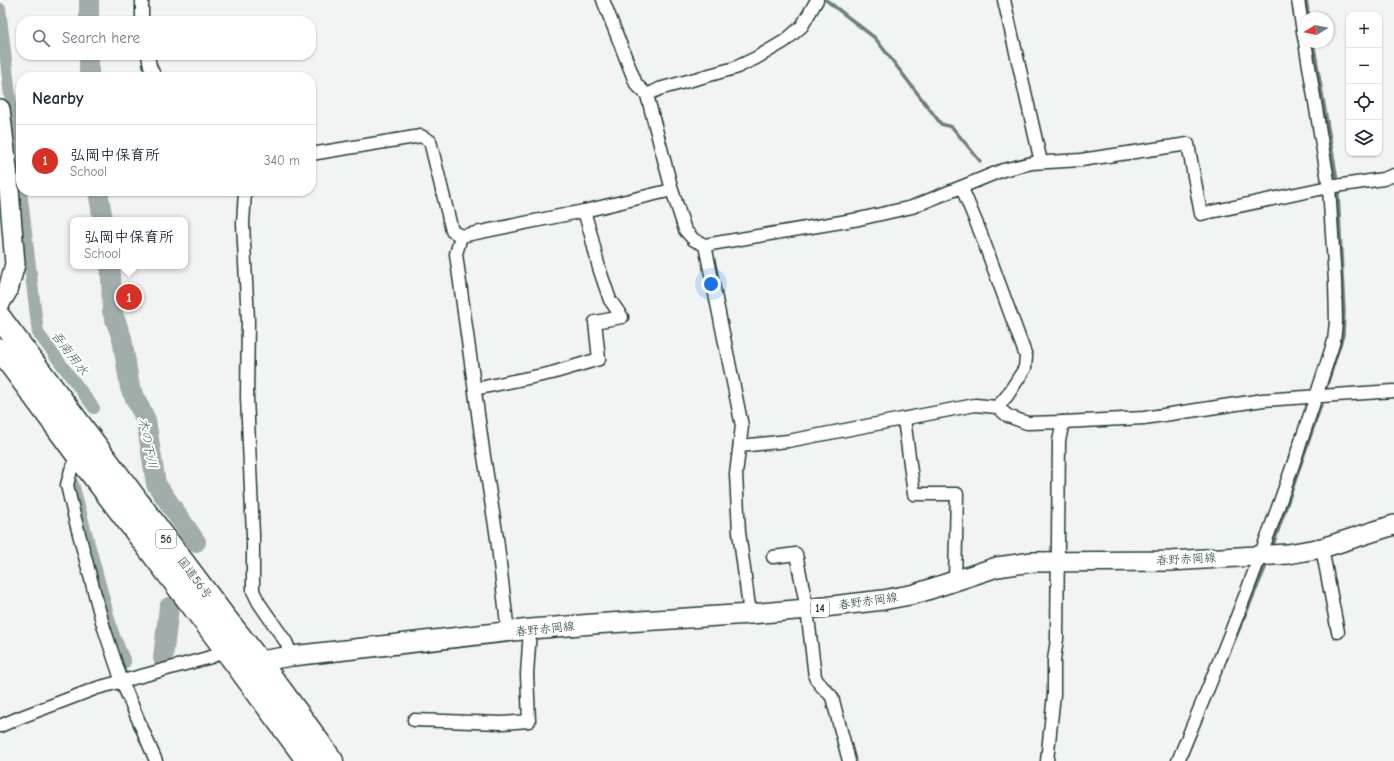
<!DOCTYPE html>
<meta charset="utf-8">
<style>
body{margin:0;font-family:"Comic Neue","Klee One",sans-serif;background:#f2f2f3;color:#1f2937}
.controls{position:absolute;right:12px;top:12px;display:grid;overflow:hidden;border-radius:8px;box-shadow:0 1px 3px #0004}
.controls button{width:36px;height:36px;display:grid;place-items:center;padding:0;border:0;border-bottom:1px solid #e0e1e3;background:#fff;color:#1f2937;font:20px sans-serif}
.compass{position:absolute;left:1298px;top:12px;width:36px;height:36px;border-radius:50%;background:#fff;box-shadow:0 1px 3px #0004;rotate:260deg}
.you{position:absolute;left:711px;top:284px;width:14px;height:14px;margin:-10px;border:3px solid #fff;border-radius:50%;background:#1a73e8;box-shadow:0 0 0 6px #1a73e833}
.badge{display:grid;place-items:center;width:26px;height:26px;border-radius:50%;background:#d93025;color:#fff;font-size:13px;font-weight:700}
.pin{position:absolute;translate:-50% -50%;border:2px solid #fff;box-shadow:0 1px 4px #0006}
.popup{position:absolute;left:70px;top:217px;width:118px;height:52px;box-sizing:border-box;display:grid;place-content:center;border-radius:8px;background:#fff;filter:drop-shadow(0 1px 3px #0005);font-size:13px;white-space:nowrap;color:#747a83}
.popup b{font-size:15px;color:#1f2937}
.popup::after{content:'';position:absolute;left:50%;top:100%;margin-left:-8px;border:8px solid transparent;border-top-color:#fff}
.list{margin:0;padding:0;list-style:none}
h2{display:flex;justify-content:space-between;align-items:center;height:52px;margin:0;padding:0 16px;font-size:17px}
h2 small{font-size:13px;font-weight:400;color:#747a83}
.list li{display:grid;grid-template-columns:26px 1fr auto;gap:12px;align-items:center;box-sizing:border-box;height:72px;padding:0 16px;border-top:1px solid #e0e1e3}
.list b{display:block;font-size:15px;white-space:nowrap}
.list p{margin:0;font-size:13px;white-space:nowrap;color:#747a83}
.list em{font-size:13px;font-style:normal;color:#747a83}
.icon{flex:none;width:22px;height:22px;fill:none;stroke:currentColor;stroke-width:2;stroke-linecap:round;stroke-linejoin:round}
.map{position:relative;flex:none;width:1394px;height:761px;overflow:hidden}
.search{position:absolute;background:#fff;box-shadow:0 1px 3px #0004;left:16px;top:16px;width:300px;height:44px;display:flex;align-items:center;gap:10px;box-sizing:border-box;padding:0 14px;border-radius:16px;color:#747a83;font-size:15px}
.panel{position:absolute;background:#fff;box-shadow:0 1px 3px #0004;left:16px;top:72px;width:300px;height:124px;border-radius:16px}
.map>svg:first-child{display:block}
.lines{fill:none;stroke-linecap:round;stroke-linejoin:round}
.stream{stroke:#6d807b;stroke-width:3.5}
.canal{stroke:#a1adaa;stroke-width:12}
.river{stroke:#a1adaa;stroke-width:20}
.street-casing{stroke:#1f3d34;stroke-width:15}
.primary-casing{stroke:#1f3d34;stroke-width:22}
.highway-casing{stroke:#1f3d34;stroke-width:25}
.street{stroke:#fff;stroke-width:12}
.primary{stroke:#fff;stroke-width:19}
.highway{stroke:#fff;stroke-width:22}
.labels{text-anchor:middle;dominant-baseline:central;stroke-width:4;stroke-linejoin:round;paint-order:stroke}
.shield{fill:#fff;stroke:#627771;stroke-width:1}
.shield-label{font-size:11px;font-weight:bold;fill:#1f3d34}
.street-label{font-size:12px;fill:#1f3d34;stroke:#fff}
.water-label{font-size:13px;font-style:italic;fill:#465f57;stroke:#fff}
</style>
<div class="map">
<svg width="1394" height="761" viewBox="0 0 1394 761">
<rect width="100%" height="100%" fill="#f2f3f3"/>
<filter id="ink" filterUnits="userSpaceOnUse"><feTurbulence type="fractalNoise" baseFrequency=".025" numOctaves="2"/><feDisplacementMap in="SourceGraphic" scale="8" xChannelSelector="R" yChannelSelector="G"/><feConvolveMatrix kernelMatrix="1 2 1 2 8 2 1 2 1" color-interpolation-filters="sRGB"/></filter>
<g filter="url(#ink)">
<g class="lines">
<g class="stream">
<path d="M826,0L875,38L941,124L952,127L980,161"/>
<path d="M1306,0L1309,18"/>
<path d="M1313,42L1337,180"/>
<path d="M1326,388L1343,335L1344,312L1338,194"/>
<path d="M1273,545L1323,399"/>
<path d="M1226,660L1268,561"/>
</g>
<g class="canal">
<path d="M0,9L21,190"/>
<path d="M21,191L38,333L94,408"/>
<path d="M73,484L113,633L125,662"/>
</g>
<g class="river">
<path d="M89,21V0"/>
<path d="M89,77V55"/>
<path d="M98,191L103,220"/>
<path d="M110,266L111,275L112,311L122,338L130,388L146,420L156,484L196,542"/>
<path d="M163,658L169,607"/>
</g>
<g class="street-casing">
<g id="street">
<path d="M142,0V21"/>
<path d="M603,0L636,84L647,95L672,190L685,230L694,240L705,245L859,219L912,207L1003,170L1032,163L1081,160L1188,144L1201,214L1329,187L1383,179L1394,175"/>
<path d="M1004,0L1041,162"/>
<path d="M1298,0L1304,38"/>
<path d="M148,55L150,66L155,77"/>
<path d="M647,95L659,89L735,68L756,58L785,41L802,26L817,0"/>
<path d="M311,154L421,136L430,141L452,231L461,236L584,211L672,190"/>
<path d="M962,188L981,234L1026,356L1025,368L1007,396L997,407L1008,416L1027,423L1063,422L1144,418L1263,400L1394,391"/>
<path d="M245,191L243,224L248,320L247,397L253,535V591L259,603L286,642L292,656"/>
<path d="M461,236L456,254L483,450L497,538L508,632"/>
<path d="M705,245L742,426L736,474L739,532L750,614"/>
<path d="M475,389L552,373L599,359L595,322L622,317L610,300L599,268L591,235L584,211"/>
<path d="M904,419L914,494H957L955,581"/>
<path d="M740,446L788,441L975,405L997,407"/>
<path d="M79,457L71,470L67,485L74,515L103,625L122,682L156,761"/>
<path d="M1322,548L1338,632"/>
<path d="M773,557L796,554L807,609L815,677C820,687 826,689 832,697L849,761"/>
<path d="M414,720L502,723L529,721L527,674L530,630"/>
<path d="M0,726L21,717L97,688L211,657L229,647"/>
<path d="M1047,761L1054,694V660L1057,639L1059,441L1063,422"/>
<path d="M1178,761C1206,693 1235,625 1260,556C1287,485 1311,413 1334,341L1336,322L1335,281L1329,187L1305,42"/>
</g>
</g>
<g class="primary-casing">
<g id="primary">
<path d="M0,109L8,177L15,264L8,290L0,303"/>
<path d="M249,668L260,661L292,656L531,629L593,624L750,614L807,609L883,600L915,594L997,567L1032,562L1170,561L1288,554L1322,548L1394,525"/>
</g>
</g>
<g class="highway-casing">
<g id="highway">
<path d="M0,318L225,618C263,664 297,712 332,761"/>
<path d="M0,350L79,457L211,630L308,761"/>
</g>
</g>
<use href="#street" class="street"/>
<use href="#primary" class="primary"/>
<use href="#highway" class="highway"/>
</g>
</g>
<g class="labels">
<g class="shield">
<rect x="156" y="530" width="20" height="18" rx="3"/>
<rect x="811" y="599" width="18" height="18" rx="3"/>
</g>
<g class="shield-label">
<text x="166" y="539">56</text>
<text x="820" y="608">14</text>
</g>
<g class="street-label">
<text transform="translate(1186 559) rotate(-3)">春野赤岡線</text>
<text transform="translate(195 578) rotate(53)">国道56号</text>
<text transform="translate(868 601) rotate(-8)">春野赤岡線</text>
<text transform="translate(545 629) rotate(-6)">春野赤岡線</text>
</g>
<g class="water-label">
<text transform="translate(70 353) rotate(53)">吾南用水</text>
<text transform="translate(148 443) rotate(78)">木の下川</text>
</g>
</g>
</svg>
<div class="controls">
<button>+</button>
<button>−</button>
<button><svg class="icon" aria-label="locate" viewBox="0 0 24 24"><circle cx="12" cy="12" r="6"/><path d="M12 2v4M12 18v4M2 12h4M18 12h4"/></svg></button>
<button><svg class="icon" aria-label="layers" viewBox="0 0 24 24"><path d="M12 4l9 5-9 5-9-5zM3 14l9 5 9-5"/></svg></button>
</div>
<svg class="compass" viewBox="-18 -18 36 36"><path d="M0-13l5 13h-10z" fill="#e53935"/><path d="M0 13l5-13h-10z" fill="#747a83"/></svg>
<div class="you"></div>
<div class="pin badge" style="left:129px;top:297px">1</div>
<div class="popup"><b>弘岡中保育所</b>School</div>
<div class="search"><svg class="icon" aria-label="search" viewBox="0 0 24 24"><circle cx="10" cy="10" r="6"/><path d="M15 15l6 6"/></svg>Search here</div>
<section class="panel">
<h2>Nearby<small></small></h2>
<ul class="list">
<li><span class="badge">1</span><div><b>弘岡中保育所</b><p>School</p></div><em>340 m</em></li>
</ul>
</section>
</div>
